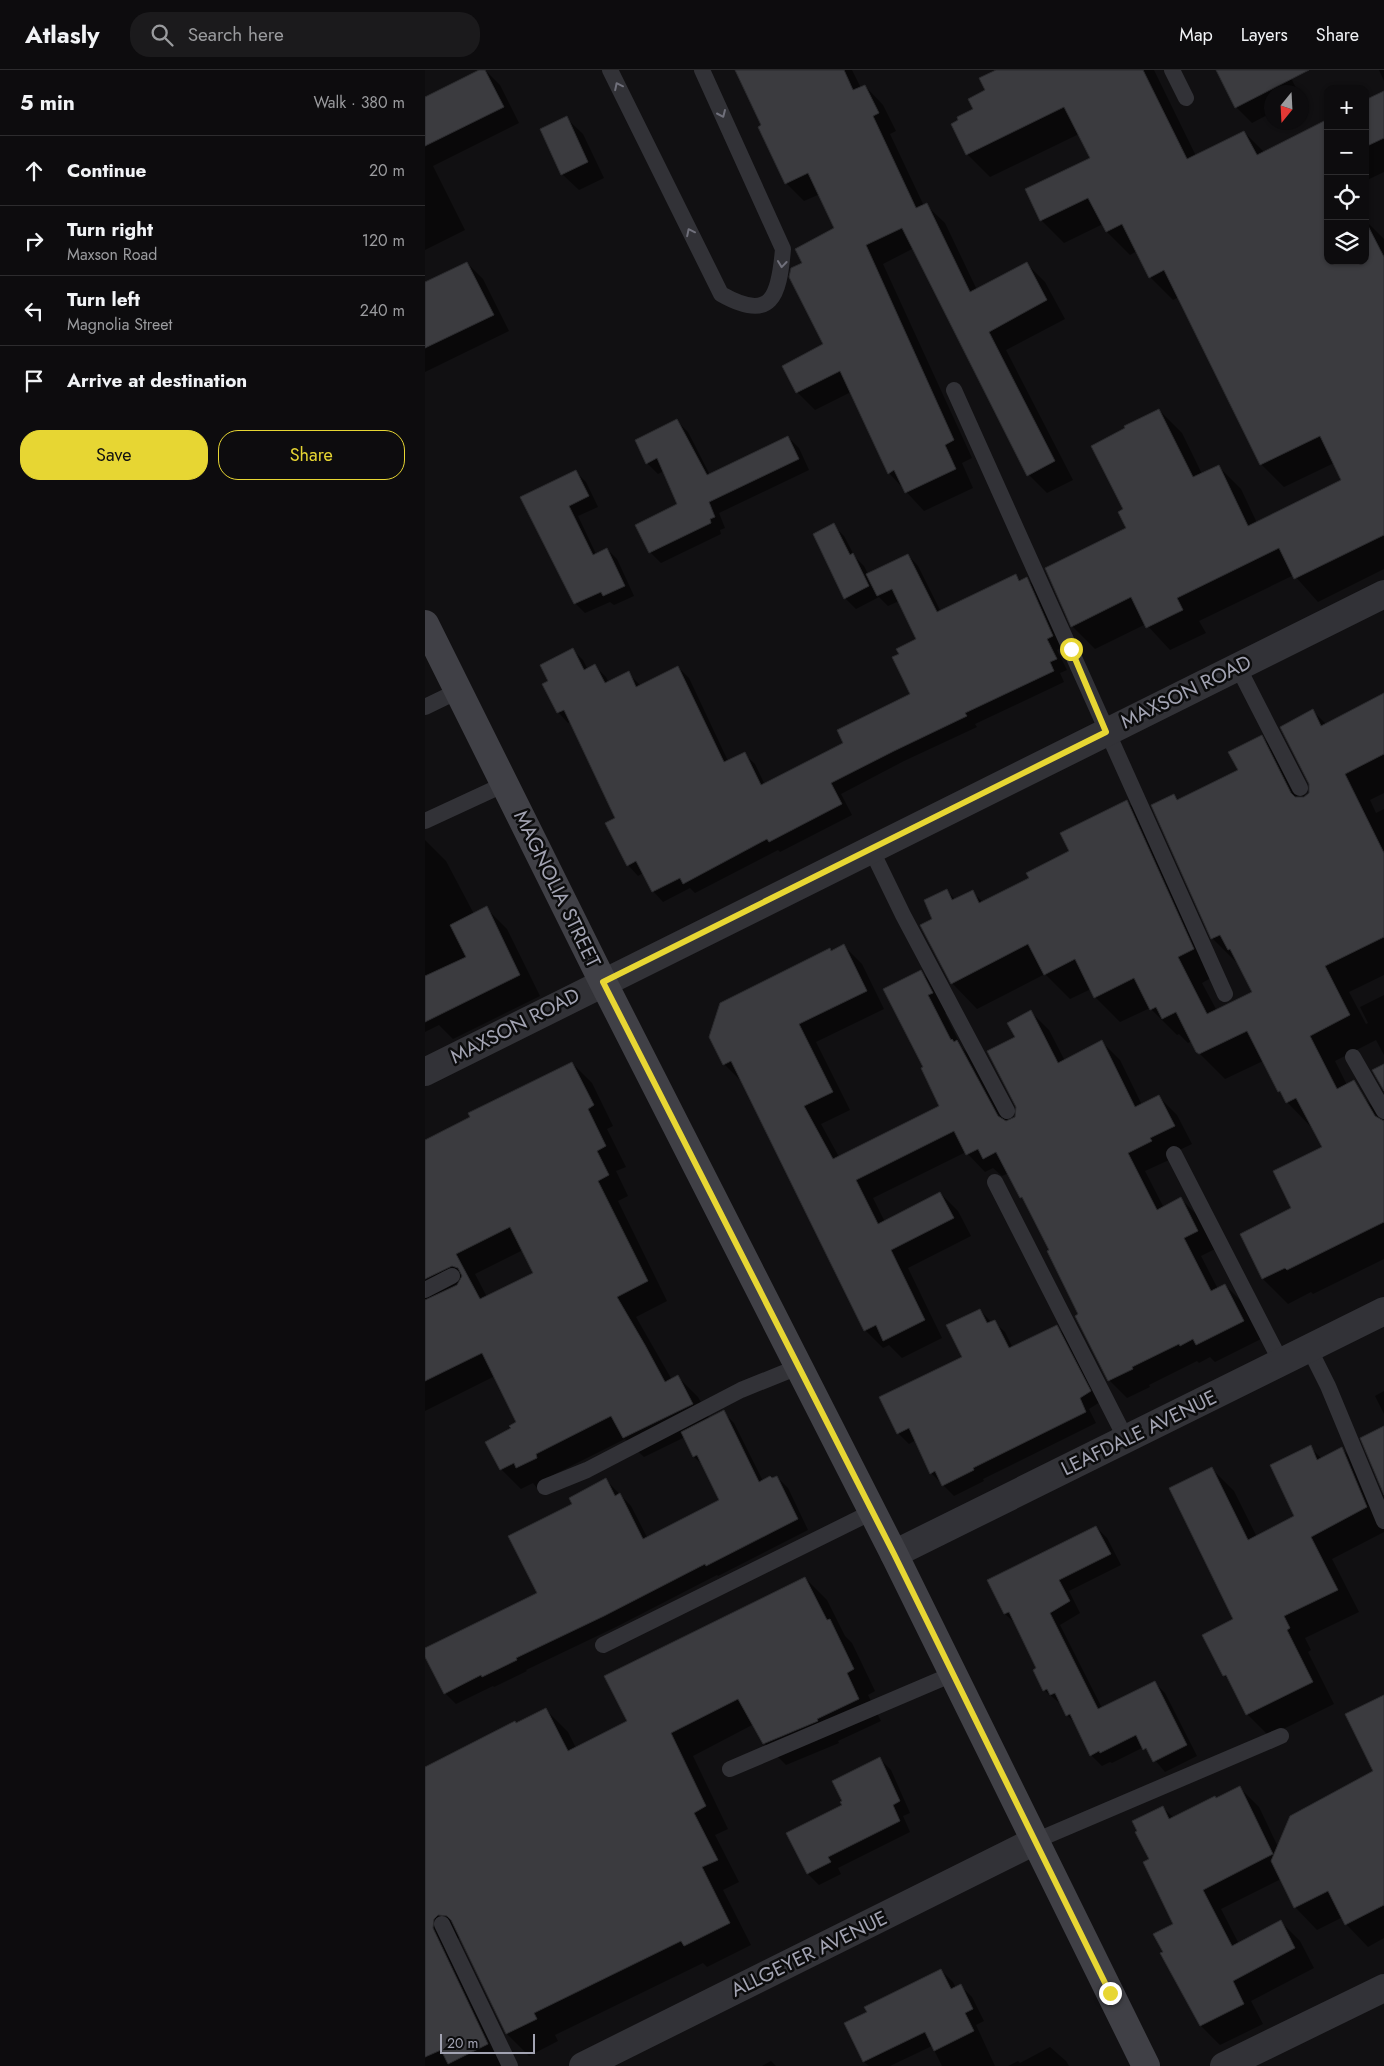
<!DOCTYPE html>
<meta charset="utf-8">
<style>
body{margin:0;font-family:Jost,sans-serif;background:#1b1a1c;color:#f1f3f6}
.controls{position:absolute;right:15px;top:15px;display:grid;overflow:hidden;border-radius:10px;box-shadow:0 1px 4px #0004}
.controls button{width:45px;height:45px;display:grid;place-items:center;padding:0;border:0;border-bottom:1px solid #2d2c2e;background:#0d0c0e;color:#f1f3f6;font:25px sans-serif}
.compass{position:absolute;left:839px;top:15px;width:45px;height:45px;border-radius:50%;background:#0d0c0e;box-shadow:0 1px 4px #0004;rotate:198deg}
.scale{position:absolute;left:15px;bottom:12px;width:95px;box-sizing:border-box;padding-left:5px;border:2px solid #a2a3b2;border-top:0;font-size:14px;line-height:18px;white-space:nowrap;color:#a2a3b2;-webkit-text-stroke:4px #0c0c0d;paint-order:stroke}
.stop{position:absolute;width:15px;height:15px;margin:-11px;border:4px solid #e7d633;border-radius:50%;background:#fff}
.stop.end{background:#e7d633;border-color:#fff;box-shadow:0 1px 5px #0008}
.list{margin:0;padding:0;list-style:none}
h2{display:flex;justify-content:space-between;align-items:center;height:65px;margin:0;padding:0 20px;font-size:21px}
h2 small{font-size:16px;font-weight:400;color:#9a9b9e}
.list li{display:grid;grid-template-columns:32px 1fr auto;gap:15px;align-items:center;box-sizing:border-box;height:70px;padding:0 20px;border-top:1px solid #2d2c2e}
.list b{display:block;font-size:19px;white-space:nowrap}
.list p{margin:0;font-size:16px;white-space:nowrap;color:#9a9b9e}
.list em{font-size:16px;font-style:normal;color:#9a9b9e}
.actions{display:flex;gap:10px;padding:15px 20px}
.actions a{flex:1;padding:11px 0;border:1px solid #e7d633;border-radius:20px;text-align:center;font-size:18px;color:#e7d633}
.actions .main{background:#e7d633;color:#111}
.icon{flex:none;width:28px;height:28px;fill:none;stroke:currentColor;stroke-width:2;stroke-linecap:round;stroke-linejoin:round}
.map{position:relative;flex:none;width:959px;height:1996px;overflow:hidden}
header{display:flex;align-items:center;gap:30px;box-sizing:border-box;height:70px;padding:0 25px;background:#0d0c0e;border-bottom:1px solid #2d2c2e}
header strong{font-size:24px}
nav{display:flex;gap:28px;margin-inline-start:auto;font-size:18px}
.search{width:350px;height:45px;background:#1b1a1c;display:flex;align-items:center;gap:12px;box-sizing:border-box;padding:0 18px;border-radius:20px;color:#9a9b9e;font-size:19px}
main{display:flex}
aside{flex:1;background:#0d0c0e}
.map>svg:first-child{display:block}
.shadow{fill:#0007;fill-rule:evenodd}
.building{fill:#3b3b3f;stroke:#2b2b2e;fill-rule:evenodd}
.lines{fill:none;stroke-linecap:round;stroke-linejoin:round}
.lane{stroke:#323237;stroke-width:16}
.street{stroke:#323237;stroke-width:28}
.secondary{stroke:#404046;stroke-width:28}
.oneway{stroke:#70707b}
.route{stroke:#e7d633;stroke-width:6}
.labels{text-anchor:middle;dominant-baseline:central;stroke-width:5;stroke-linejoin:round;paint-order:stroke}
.street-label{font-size:20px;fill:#a2a3b2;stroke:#0c0c0d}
</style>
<header>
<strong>Atlasly</strong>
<div class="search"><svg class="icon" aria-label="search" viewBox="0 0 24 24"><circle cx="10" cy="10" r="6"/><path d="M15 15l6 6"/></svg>Search here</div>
<nav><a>Map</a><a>Layers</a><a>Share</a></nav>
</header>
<main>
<aside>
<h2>5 min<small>Walk · 380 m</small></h2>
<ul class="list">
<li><svg class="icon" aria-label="ahead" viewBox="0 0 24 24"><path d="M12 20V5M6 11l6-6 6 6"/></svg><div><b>Continue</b></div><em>20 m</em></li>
<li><svg class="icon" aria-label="right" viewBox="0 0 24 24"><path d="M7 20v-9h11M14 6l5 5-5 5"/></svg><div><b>Turn right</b><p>Maxson Road</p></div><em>120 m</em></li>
<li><svg class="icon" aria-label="left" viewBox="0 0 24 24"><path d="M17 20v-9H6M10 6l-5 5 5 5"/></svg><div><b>Turn left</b><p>Magnolia Street</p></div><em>240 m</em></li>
<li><svg class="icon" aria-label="arrive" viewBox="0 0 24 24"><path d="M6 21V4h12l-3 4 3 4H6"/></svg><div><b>Arrive at destination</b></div></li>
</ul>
<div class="actions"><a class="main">Save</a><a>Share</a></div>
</aside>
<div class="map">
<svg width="959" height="1996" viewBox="0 0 959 1996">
<rect width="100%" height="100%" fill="#111012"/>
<g class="shadow">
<path d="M56,0H60L75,15L94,53L8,96L40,160L0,180V28Z"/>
<path d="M311,0H427L436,18L440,16L458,35L471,61L465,64L499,136L501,135L520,153L552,220L602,194L620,212L640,249L581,280L648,410L622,423L604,405L489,178L458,194L547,388L537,393L548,418L499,441L464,403L426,322L390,340L372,322L399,275L379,193L411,159L395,124L379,131L361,113L338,56Z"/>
<path d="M573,0H729L771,86L819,62L840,83L903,191H940V150L959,169V499L893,532L869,505L774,551L781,563L745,580L721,554L670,579L647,556L702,458L700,439L734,340L757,363L777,404L793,396L816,419L832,453L918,410L909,393L859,417L836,394L754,227L748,230L725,207L712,181L705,185L682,162L678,154L639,173L616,150L666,89L654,64L565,107L542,84L535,51L549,39Z"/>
<path d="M793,0H868L863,2L873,22H846V43L827,53L811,37Z"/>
<path d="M954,0H959V11Z"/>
<path d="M959,22V102L940,111V32Z"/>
<path d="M141,48L158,64L179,108L154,120L137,104Z"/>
<path d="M42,193L58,209L84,261L0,302V214Z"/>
<path d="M252,351L263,362L285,405L363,367L374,378L384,400L294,443L300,458L295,460L296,464L236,493L225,482L212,455L253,435L239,401L233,404L222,393Z"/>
<path d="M151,402L161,412L173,437L153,446L171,484L182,479L192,489L209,526L189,535L185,532L160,543L150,533L97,427Z"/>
<path d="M408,455L419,466L430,487L439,496L443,504L483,485L493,496L516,542L591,506L596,511L602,509L612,519L638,577L632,580L642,600L635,603L639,612L550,654L552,657L479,691L416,724L427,745L355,782L353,780L270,823L265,818L238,832L228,821L218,803L213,806L203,795L192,748L146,652L143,653L133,642L148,580L158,590L163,600L170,596L181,607L184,613L203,603L216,616L253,597L264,608L303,691L319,684L330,694L340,715L420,673L487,625L476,584L493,570L474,531L463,536L454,527L431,539L420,528Z"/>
<path d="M959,626V723L945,730L951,743L959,739V905L924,922L941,954L943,953L935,937L959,925V985L951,970L910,991L922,1015L925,1014L950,1039L959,1055V1189L888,1224L886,1222L863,1234L838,1209L816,1164L868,1138L899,1078L887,1058L862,1032L838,991L800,1009L772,981L767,971L763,973L754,964L752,965L725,938L695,952L670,927L666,919L645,929L620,904L552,939L527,913L509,849L522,821L531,830L547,822L558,832L605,809L646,782L702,731L727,757L793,904L777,913L792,941L829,923L813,894L788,869L728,735L749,725L754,730L814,701L837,667L862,692L880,728L885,724L888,641L901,654Z"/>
<path d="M0,770L21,791L49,844L61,838L82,859L115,926L28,969L14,955L0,962Z"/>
<path d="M419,876L437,894L459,939L391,972L425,1040L396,1054L414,1087L516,1036L495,901L513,919L525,941L520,943L537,978L550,990L583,1051L591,1048L592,968L606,942L624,960L640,991L677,972L695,990L717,1035L734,1027L752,1045L767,1074L742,1086L744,1090L720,1101L739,1138L756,1129L774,1147L790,1179L776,1186L793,1219L800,1215L818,1233L836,1269L790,1292L785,1287L774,1293L772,1291L724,1315L725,1317L702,1328L684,1310L625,1180L602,1132L596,1127L584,1103L577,1106L568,1098L560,1102L541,1082L448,1128L460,1152L515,1123L533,1141L546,1166L483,1198L517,1268L477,1288L464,1275L458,1278L440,1260L317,1012L299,994L406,882Z"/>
<path d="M147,993L167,1013L188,1056L182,1059L201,1097L191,1101L203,1126L193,1131L242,1231L211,1247L247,1310L253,1307L273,1327L285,1349L298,1342L309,1353L338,1411L352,1407L363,1418L383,1460L293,1506L292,1505L191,1557L101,1600L102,1601L69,1617L68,1616L31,1634L20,1623L0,1582L114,1523L149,1434L181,1410L206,1436L223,1469L296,1431L279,1396L269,1387L260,1367L219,1387L200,1369L130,1404L112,1418L108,1413L96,1419L76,1399L87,1359L93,1353L70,1306L0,1341V1072ZM98,1180L110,1203L62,1227L50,1204Z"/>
<path d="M555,1240L567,1253L569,1252L580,1262L588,1278L631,1256L642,1267L675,1332L664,1339L671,1353L558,1409L559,1411L529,1426L506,1403L491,1370L484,1374L473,1363L538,1287Z"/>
<path d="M959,1321V1344L950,1326Z"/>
<path d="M885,1377L897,1389L917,1379L939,1400L959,1448V1462L907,1489L934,1542L880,1568L886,1580L883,1582L909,1634L844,1666L822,1644L806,1612L799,1605L810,1550L787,1399L809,1421L832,1467L871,1447Z"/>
<path d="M671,1457L682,1468L696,1495L644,1521L655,1543L635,1555L677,1638L729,1612L740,1623L772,1686L740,1702L719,1677L687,1693L685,1692L677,1696L666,1685L651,1654L642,1645L637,1635L619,1620L612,1599L591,1554L580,1544L564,1510Z"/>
<path d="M380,1508L402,1530L420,1566L427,1573L450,1621L443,1625L456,1651L413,1671L414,1673L361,1695L339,1673L329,1654L268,1686L303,1759L290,1765L314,1812L298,1820L326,1875L282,1897L278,1893L130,1965L133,1971L104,1986L82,1964L35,1866L29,1875L84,1996H0V1699L120,1639L143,1662L151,1678L204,1651Z"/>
<path d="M959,1628V1868L943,1877L921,1854L918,1847L892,1860L870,1837L856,1809L796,1839L814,1874L856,1852L875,1871L889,1898L826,1931L838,1954L795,1975L776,1956L739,1883L750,1854L726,1790L737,1737L749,1748L815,1718L834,1737L853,1777L950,1702Z"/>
<path d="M455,1689L466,1700L485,1743L478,1746L485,1762L413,1798L416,1804L394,1815L383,1804L363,1763L418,1736Z"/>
<path d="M516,1900L528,1912L531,1918L536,1916L547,1927L559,1951L551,1955L570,1996H517L507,1976L465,1996H444L439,1992L421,1954Z"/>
<path d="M625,1977L641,1991L644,1996H583L593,1991L595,1993Z"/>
<path d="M346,1991L351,1996H337Z"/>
</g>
<g class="building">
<path d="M54,0H60L79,37L0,76V27Z"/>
<path d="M310,0H419L428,20L440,15L454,43L448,46L491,138L502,133L545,222L602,192L622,230L564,262L630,391L602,406L477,158L441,175L529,370L520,375L531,399L480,423L469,400L463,404L415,301L371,323L357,296L398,274L364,207L366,198L377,193L370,179L409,158L383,103L360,114L333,57L336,55Z"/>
<path d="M571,0H718L762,89L819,61L832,85L903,49V191H940V150L959,187V465L869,509L854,478L752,528L758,540L721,558L706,527L646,557L620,498L701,458L693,442L698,439L666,376L700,358L699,356L734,339L768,407L794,395L823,456L916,410L895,366L835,395L739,200L724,208L697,154L681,162L663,128L615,151L600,119L665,88L639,37L541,85L526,54L533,50L532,47L548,39L543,29L560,20L554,8Z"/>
<path d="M791,0H884L810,38Z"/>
<path d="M959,21V68L940,77V30Z"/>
<path d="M142,46L163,92L136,105L115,59Z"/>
<path d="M42,192L69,245L0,278V212Z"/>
<path d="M252,349L282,405L363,366L374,389L284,432L290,447L285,449L286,453L224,483L210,455L252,434L232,388L221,394L210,370Z"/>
<path d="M151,400L164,426L144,436L168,485L182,478L200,516L178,526L176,522L149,534L95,427Z"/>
<path d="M409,453L425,485L428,483L444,516L419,529L388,464Z"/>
<path d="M483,484L512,542L591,504L594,511L602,507L628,566L622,569L632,589L625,592L629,601L540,643L542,646L469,681L406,713L417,734L344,772L342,769L258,814L255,808L227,822L211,791L202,796L180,753L190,748L139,640L132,643L117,614L123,611L115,595L148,578L159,600L170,594L180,613L204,601L211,617L253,596L299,692L320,682L336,715L418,673L412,660L485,624L467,587L474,584L471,579L491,569L467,519L452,526L441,504Z"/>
<path d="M959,623V684L920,704L959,783V867L900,896L925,945L885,966L912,1019L929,1010L950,1046L959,1051V1152L862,1200L860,1198L837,1209L815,1164L866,1138L848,1101L897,1077L871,1028L861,1033L855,1021L853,1022L822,961L774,984L771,982L751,942L737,949L731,937L725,940L709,908L669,928L650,889L619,905L603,874L526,914L495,855L507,849L499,830L522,819L527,830L548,820L554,833L604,808L601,803L644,781L635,763L702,730L769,879L753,887L782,944L827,922L805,879L803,880L795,865L786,869L726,735L749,724L752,730L813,700L803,682L837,665L866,723L870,727H879L884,723V714L855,657L888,639L896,656Z"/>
<path d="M62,836L95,905L0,952V906L41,887L25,855Z"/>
<path d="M419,874L442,921L374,954L408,1022L379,1036L408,1089L514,1036L496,998L498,997L458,919L496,900L508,923L503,925L526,970L527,969L529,972L532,970L573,1046L581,1051L590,1047L591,1037L562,981L590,967L582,953L606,940L633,993L677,970L710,1037L734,1025L750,1056L725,1068L727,1071L703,1083L732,1140L756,1127L773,1161L759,1168L786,1221L800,1214L819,1251L771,1275L768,1269L755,1276L754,1274L707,1297L708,1299L683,1311L650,1246L653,1244L622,1181L624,1180L597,1127L595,1128L571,1082L558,1089L553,1079L541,1085L529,1061L431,1110L453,1154L515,1122L529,1148L466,1180L500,1250L458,1271L451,1255L439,1261L306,991L298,995L284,967L295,933L405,878L406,881Z"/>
<path d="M147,992L169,1035L163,1039L181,1076L172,1081L184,1105L173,1111L223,1211L192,1227L220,1275L240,1312L253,1305L268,1334L198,1368L186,1346L111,1384L112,1388L91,1398L89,1393L75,1400L60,1372L86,1358L84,1356L91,1352L57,1283L0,1311V1230L32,1215L37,1206L33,1198L27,1196L0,1209V1070L45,1047L43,1043ZM85,1157L108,1203L55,1229L31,1184Z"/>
<path d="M959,994V1021L947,1000Z"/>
<path d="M555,1239L562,1253L570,1250L584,1278L632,1255L666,1321L655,1328L661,1342L548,1398L549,1400L517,1416L510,1401L505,1404L484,1358L472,1364L454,1327L537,1287L521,1255Z"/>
<path d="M299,1340L334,1412L345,1406L347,1408L352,1406L373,1449L281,1496L280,1494L179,1546L91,1588L92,1590L57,1607L56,1605L19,1624L0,1587V1578L112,1523L83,1466L147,1434L144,1428L181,1408L190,1426L195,1423L218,1469L294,1430L272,1385L268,1387L256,1362Z"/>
<path d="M959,1356V1425L935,1368Z"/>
<path d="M886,1375L892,1390L917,1377L942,1437L886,1467L913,1520L859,1546L865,1558L862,1560L888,1612L821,1645L801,1605L798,1606L777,1565L808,1549L744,1418L787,1397L823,1470L869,1446L845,1395Z"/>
<path d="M671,1456L686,1484L634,1510L645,1531L625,1543L673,1639L730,1611L762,1675L728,1692L721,1678L718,1680L711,1665L675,1683L674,1681L665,1686L645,1644L641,1646L630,1623L625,1625L622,1619L618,1621L608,1600L611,1598L584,1542L579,1544L562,1510Z"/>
<path d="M380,1507L402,1550L405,1549L429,1599L422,1603L434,1629L392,1649L393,1651L338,1674L313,1629L246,1663L281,1736L269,1743L293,1790L277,1797L305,1853L259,1876L256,1871L109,1943L112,1949L81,1964L26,1850L22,1846L13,1845L9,1849L8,1858L63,1974L23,1994L16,1980L0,1987V1697L90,1651L91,1653L121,1638L143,1681L202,1651L179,1606Z"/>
<path d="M959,1625V1835L920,1855L903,1821L869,1838L846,1791L865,1746L948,1701L920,1644Z"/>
<path d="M455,1687L475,1731L468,1735L475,1751L403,1787L406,1792L382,1804L361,1763L417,1735L415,1732L417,1731L407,1711Z"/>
<path d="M815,1716L848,1784L778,1820L807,1876L856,1850L870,1878L808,1911L819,1934L775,1956L735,1883L738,1882L728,1864L748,1854L718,1792L724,1789L710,1762L712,1761L707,1751L738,1736L744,1749L790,1726L791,1728Z"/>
<path d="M516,1899L526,1919L536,1914L548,1939L540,1943L549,1961L509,1981L500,1962L438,1992L419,1953L442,1942L439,1937Z"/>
</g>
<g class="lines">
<g class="lane">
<path d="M185,0L296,224C347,253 354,226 358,179L277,0"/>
<path d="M747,0L761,28"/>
<path d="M529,320L800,924"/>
<path d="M813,597L875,718"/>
<path d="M0,637L33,621"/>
<path d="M0,751L80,714"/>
<path d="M446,779L478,845L582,1041"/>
<path d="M928,987L959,1041"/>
<path d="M749,1084L856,1292"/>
<path d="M570,1112L701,1369"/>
<path d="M0,1220L27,1206"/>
<path d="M884,1278L903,1316L959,1451"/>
<path d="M120,1417L162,1400L316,1320L373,1297"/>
<path d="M178,1575L447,1442"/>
<path d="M305,1699L528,1604"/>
<path d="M610,1771L856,1666"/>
<path d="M17,1854L85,1996"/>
</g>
<g class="street">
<path d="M0,1002L959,524"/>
<path d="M469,1484L959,1241"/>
<path d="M158,1996L610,1771"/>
<path d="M799,1996L959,1918"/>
</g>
<path class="secondary" d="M0,554L178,912L469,1484L721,1996"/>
</g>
<defs><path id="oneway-chevron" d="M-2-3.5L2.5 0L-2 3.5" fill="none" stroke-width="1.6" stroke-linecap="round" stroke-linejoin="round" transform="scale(1.25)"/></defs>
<g class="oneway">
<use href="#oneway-chevron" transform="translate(193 16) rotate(-116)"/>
<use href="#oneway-chevron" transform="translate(297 44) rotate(66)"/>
<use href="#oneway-chevron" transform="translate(265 162) rotate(-116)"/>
<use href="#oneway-chevron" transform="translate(357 194) rotate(96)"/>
</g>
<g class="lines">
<path class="route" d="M646,579L681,662L178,912L469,1484L685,1923"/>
</g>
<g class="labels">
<g class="street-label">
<text transform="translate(761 622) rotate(-26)">MAXSON ROAD</text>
<text transform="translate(132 819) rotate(64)">MAGNOLIA STREET</text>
<text transform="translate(90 956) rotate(-27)">MAXSON ROAD</text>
<text transform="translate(714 1363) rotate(-26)">LEAFDALE AVENUE</text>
<text transform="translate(384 1884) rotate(-26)">ALLGEYER AVENUE</text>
</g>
</g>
</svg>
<div class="controls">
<button>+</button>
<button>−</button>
<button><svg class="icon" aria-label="locate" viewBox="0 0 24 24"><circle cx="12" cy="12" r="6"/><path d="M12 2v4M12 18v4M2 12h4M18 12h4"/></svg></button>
<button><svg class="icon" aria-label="layers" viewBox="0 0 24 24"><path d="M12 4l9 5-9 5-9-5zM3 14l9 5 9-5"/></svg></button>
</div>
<svg class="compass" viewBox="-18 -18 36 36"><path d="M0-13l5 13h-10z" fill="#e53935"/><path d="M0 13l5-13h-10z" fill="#9a9b9e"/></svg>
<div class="scale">20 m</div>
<div class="stop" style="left:646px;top:579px"></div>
<div class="stop end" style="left:685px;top:1923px"></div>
</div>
</main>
